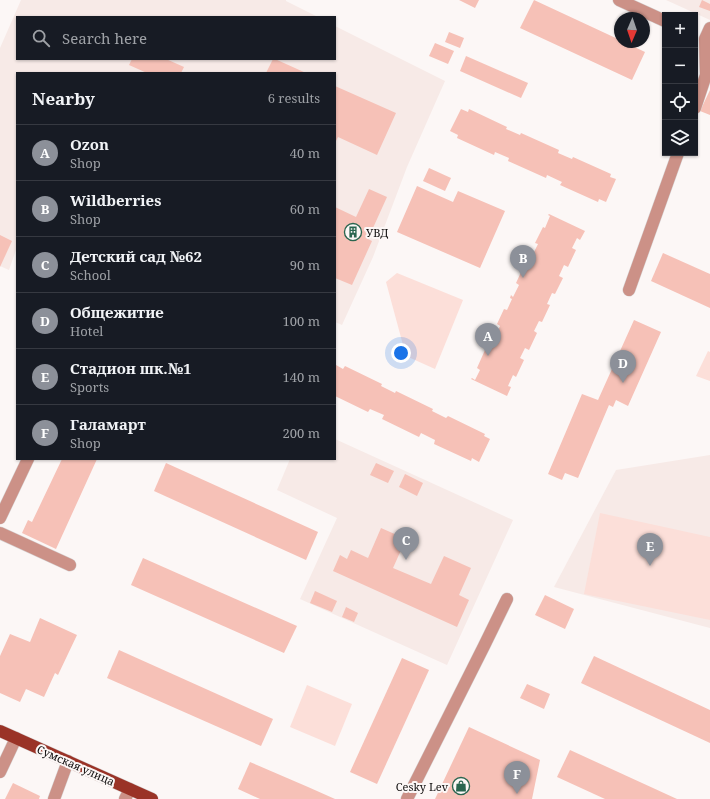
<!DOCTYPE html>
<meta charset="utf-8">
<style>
body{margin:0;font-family:"Noto Serif",serif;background:#242831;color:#f1f3f6}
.controls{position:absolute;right:12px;top:12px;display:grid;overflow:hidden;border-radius:0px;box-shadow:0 1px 3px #0004}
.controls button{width:36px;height:36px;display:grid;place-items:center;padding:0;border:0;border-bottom:1px solid #363941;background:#171b24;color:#f1f3f6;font:20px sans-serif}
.compass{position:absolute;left:614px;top:12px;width:36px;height:36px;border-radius:50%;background:#171b24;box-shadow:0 1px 3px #0004;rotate:182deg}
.you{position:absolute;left:401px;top:353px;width:14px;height:14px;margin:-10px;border:3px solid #fff;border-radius:50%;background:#1a73e8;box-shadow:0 0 0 6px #1a73e833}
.badge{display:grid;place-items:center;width:26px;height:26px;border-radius:50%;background:#8c9099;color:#fff;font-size:13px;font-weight:700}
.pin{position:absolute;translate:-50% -33px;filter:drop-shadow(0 1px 2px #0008)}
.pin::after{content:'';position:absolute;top:21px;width:14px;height:12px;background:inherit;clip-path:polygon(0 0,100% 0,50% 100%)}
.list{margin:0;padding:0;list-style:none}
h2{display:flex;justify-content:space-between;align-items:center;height:52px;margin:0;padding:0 16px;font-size:17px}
h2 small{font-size:13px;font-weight:400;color:#9ea1a6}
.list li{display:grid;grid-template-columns:26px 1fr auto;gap:12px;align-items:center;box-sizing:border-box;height:56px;padding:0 16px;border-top:1px solid #363941}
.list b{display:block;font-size:15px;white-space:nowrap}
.list p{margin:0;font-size:13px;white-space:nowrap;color:#9ea1a6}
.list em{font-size:13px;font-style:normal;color:#9ea1a6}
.icon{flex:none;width:22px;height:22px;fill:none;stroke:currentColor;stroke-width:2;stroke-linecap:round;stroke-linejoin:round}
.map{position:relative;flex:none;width:710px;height:799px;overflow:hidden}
.search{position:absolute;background:#171b24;box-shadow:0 1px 3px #0004;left:16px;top:16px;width:320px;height:44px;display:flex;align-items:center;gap:10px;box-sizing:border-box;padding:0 14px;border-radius:0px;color:#9ea1a6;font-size:15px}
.panel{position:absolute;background:#171b24;box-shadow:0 1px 3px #0004;left:16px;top:72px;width:320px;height:388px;border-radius:0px}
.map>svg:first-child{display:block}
.built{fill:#f7eae7}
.green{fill:#fcdfd9}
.building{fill:#f6c1b7}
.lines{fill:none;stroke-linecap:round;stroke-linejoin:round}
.minor-casing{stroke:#d6d1d1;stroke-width:13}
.major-casing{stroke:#d6d1d1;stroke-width:13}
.minor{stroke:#cc9187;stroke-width:12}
.major{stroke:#9a3327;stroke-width:12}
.labels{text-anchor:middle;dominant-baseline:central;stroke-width:4;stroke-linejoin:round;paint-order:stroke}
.poi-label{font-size:11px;fill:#0e0c0c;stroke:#fcf7f6;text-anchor:start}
.street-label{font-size:11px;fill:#0e0c0c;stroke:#fcf7f6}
</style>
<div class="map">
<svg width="710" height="799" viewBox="0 0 710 799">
<rect width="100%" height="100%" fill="#fcf7f6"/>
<g class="built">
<path d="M21,0H286V1L318,17H17V59H335V26L445,81L407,167L373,257L342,325L335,322V73H17V247L9,270L0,266V48Z"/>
<path d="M666,0H710V20Z"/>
<path d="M335,439L513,520L447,665L300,599L337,518L277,490L290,459H335Z"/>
<path d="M710,455V628L554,587L616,470Z"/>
</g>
<g class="green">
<path d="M397,273L463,300L435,369L406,356L386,282Z"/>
<path d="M708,351L710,352V381L696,376Z"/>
<path d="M600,513L710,537V620L584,594Z"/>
<path d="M307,685L352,704L335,746L290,727Z"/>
</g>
<g class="building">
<path d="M459,0H479L475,8Z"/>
<path d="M534,0L620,40V42H624L645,52L632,80L520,28Z"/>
<path d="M702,0L710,4V11L699,7Z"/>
<path d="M449,32L464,38L460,48L445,42Z"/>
<path d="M435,43L454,51L448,64L429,56Z"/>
<path d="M466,56L528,83L521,98L460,71Z"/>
<path d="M132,59H166L184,67L181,73H147L129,65Z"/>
<path d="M273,59H275L306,73H266Z"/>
<path d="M335,86L396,113L377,155L338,137L335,143Z"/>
<path d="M710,90V115L700,111Z"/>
<path d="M461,109L468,112L469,109L507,127L506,129L520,135L521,133L559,150L558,153L572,159L573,157L611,174L610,177L616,179L606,202L599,199L598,202L560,185L562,182L547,175L546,178L508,161L509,158L495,152L494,155L457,138L458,135L450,131Z"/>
<path d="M429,168L451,178L445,191L423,181Z"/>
<path d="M417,186L453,202L458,191L505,211L480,268L397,232Z"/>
<path d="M369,189L387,197L368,239L372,241L352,285L335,278V207L356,217Z"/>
<path d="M549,214L585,231L580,240L577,238L572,248L576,250L568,267L564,265L559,276L563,278L555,294L552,293L547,304L550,305L542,322L539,321L534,331L537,333L529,350L525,348L520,358L524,360L516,377L513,375L508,386L511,387L507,396L471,379L472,378L475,380L480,370L477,368L485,350L488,352L500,326L497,324L504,309L507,310L512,299L510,298L511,295L513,297L519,285L516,283L523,268L526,269L530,260L538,244L535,243L543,227L545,228L550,216L548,215Z"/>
<path d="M0,235L12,241L0,267Z"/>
<path d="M663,253L710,274V308L651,281Z"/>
<path d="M634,320L661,332L628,406L616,400L613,407L609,405L578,478L565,473L562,480L548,474L582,394L598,400Z"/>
<path d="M336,365L343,369L345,366L382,384L381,386L395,393L396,391L433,409L432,411L446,418L448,416L485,434L484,436L490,439L479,462L472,458L471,461L434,444L435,440L421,433L419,437L382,419L384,415L370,409L368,412L335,396V368Z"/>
<path d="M62,459H97L56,549L22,533L28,520L32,522Z"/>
<path d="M166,463L318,532L306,560L154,491Z"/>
<path d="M376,463L394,471L388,483L370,475Z"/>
<path d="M405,474L423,483L417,496L399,487Z"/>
<path d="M381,528L406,539L393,568L431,584L444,556L471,568L459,595L469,600L457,627L333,571L340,555L347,559L351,550L368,558Z"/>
<path d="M143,558L297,626L284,653L131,585Z"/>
<path d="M315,591L337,601L332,612L310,603Z"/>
<path d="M545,595L574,609L565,629L535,615Z"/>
<path d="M346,607L358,613L354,622L342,617Z"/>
<path d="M40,618L77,635L58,675L55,673L44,697L26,689L20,702L0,693V656L10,634L30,642Z"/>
<path d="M119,650L273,719L261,746L107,678Z"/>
<path d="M594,656L710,710V743L581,683Z"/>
<path d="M402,658L429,670L377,784L350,772Z"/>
<path d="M527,684L550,694L544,709L520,698Z"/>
<path d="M469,727L540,760L532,799H435Z"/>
<path d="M570,750L677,799H605L557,777Z"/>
<path d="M250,762L308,787L335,799H260L238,789Z"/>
<path d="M13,783L40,796L39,799H5Z"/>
</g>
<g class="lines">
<g class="minor-casing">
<g id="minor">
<path d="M619,0L665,21"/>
<path d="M695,108L706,75L705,39L710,28"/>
<path d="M629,290L678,153"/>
<path d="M0,518L28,459"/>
<path d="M0,533L70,565"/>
<path d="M0,772L16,738"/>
<path d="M54,799L68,761"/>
<path d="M125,799L130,789"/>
<path d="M407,799L484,646L507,599"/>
</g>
</g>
<g class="major-casing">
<path id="major" d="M0,731L152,799"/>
</g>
<use href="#minor" class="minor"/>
<use href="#major" class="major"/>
</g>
<defs>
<g id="building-ring" transform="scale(0.9)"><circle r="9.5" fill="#fcf7f6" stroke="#2a654f" stroke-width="1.5"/><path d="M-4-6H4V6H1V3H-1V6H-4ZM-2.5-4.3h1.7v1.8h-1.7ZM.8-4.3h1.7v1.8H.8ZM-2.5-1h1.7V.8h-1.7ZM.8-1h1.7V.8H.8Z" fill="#2a654f"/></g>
<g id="shop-ring" transform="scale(0.9)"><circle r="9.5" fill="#fcf7f6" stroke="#2a654f" stroke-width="1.5"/><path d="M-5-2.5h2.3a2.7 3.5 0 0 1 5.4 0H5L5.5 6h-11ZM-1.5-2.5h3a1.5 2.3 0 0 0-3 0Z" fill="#2a654f"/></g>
</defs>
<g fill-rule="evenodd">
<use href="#building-ring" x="353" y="232"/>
<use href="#shop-ring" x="461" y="786"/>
</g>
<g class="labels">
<g class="poi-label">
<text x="366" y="232">УВД</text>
<text x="448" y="786" text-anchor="end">Cesky Lev</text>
</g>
<g class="street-label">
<text transform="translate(76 765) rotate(24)">Сумская улица</text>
</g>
</g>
</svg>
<div class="controls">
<button>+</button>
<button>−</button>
<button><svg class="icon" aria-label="locate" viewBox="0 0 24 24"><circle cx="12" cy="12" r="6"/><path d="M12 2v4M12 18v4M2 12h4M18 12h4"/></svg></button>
<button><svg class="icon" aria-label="layers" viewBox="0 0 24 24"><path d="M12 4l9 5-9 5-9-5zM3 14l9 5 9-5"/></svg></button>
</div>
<svg class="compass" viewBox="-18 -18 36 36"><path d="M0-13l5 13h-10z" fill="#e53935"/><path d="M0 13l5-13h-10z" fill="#9ea1a6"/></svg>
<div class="you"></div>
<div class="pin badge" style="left:488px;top:356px">A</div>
<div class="pin badge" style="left:523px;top:278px">B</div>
<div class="pin badge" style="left:406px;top:560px">C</div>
<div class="pin badge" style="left:623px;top:383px">D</div>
<div class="pin badge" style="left:650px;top:566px">E</div>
<div class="pin badge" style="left:517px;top:794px">F</div>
<div class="search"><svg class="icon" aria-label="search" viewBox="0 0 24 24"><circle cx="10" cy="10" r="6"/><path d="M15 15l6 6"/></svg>Search here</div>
<section class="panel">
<h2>Nearby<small>6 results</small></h2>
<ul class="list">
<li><span class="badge">A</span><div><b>Ozon</b><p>Shop</p></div><em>40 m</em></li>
<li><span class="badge">B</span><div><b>Wildberries</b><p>Shop</p></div><em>60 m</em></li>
<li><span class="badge">C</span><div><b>Детский сад №62</b><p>School</p></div><em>90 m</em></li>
<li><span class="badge">D</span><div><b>Общежитие</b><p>Hotel</p></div><em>100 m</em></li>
<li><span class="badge">E</span><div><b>Стадион шк.№1</b><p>Sports</p></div><em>140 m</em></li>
<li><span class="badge">F</span><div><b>Галамарт</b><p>Shop</p></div><em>200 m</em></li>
</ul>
</section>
</div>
